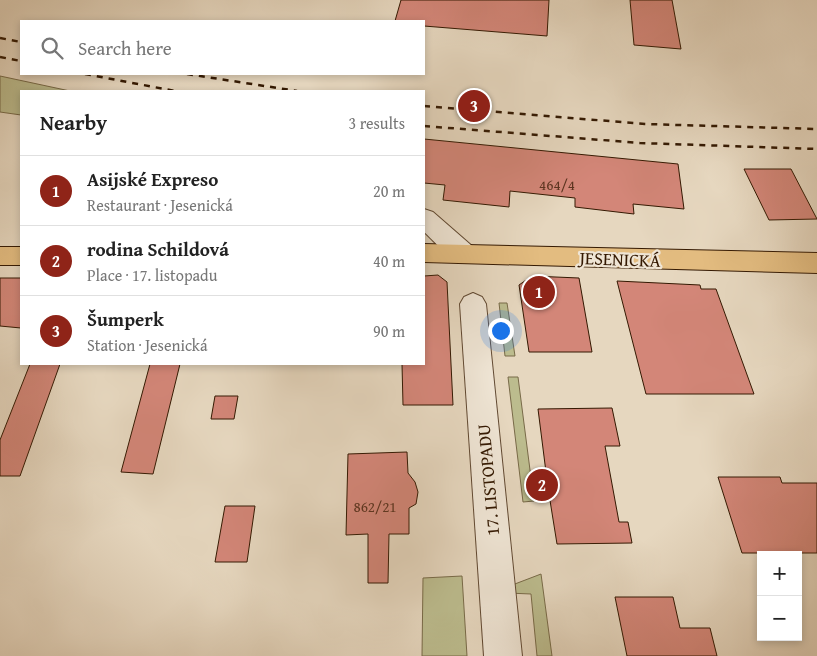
<!DOCTYPE html>
<meta charset="utf-8">
<style>
body{margin:0;font-family:"Gentium Book Plus",serif;background:#f2f2f2;color:#222}
.controls{position:absolute;right:15px;bottom:15px;display:grid;overflow:hidden;border-radius:0px;box-shadow:0 2px 8px #0003}
.controls button{width:45px;height:45px;display:grid;place-items:center;padding:0;border:0;border-bottom:1px solid #e0e0e0;background:#fff;color:#222;font:25px sans-serif}
.you{position:absolute;left:500px;top:330px;width:18px;height:18px;margin:-12px;border:4px solid #fff;border-radius:50%;background:#1a73e8;box-shadow:0 0 0 8px #1a73e833}
.badge{display:grid;place-items:center;width:32px;height:32px;border-radius:50%;background:#8f2418;color:#fff;font-size:16px;font-weight:700}
.pin{position:absolute;translate:-50% -50%;border:2px solid #fff;box-shadow:0 1px 5px #0006}
.list{margin:0;padding:0;list-style:none}
h2{display:flex;justify-content:space-between;align-items:center;height:65px;margin:0;padding:0 20px;font-size:21px}
h2 small{font-size:16px;font-weight:400;color:#767676}
.list li{display:grid;grid-template-columns:32px 1fr auto;gap:15px;align-items:center;box-sizing:border-box;height:70px;padding:0 20px;border-top:1px solid #e0e0e0}
.list b{display:block;font-size:19px;white-space:nowrap}
.list p{margin:0;font-size:16px;white-space:nowrap;color:#767676}
.list em{font-size:16px;font-style:normal;color:#767676}
.icon{flex:none;width:28px;height:28px;fill:none;stroke:currentColor;stroke-width:2;stroke-linecap:round;stroke-linejoin:round}
.map{position:relative;flex:none;width:817px;height:656px;overflow:hidden}
.search{position:absolute;background:#fff;box-shadow:0 2px 8px #0003;left:20px;top:20px;width:405px;height:55px;display:flex;align-items:center;gap:12px;box-sizing:border-box;padding:0 18px;border-radius:0px;color:#767676;font-size:19px}
.panel{position:absolute;background:#fff;box-shadow:0 2px 8px #0003;left:20px;top:90px;width:405px;height:275px;border-radius:0px}
.map>svg:first-child{display:block}
.green{fill:#bcbc8e;stroke:#786a48}
.building{fill:#d38678;stroke:#341902}
.lines{fill:none;stroke-linecap:round;stroke-linejoin:round}
.minor-casing{stroke:#604831;stroke-width:2}
.major-casing{stroke:#341902;stroke-width:2}
.minor{fill:#efe5d5;fill-rule:evenodd}
.major{fill:#e3bc80;fill-rule:evenodd}
.rail{stroke:#341902;stroke-width:2.5;stroke-dasharray:6 6;stroke-linecap:butt}
.labels{text-anchor:middle;dominant-baseline:central;stroke-width:4.5;stroke-linejoin:round;paint-order:stroke}
.number-label{font-size:15px;fill:#5c3420}
.street-label{font-size:18px;fill:#341902;stroke:#efe5d5}
</style>
<div class="map">
<svg width="817" height="656" viewBox="0 0 817 656">
<rect width="100%" height="100%" fill="#e6d7bf"/>
<filter id="stains"><feTurbulence type="fractalNoise" baseFrequency=".004" numOctaves="4"/><feColorMatrix values="0 0 0 0 .2 0 0 0 0 .09 0 0 0 0 .02 0 0 0 .5 -.17"/></filter>
<radialGradient id="worn" r=".72"><stop offset=".6" stop-color="#630" stop-opacity="0"/><stop offset="1" stop-color="#630" stop-opacity=".3"/></radialGradient>
<g class="green">
<path d="M0,76L70,91H21V115L0,112Z"/>
<path d="M499,303H507L515,356H505Z"/>
<path d="M508,377H518L534,501L523,502Z"/>
<path d="M541,574L552,656H537L531,594L507,593V587Z"/>
<path d="M462,576L467,656H422L423,578Z"/>
</g>
<g class="building">
<path d="M401,0H549L547,36L424,26V21H395Z"/>
<path d="M630,0H672L681,49L634,45Z"/>
<path d="M424,139L678,164L684,209L633,204L634,214L575,207V198L510,191L509,207L443,200L445,185L424,183Z"/>
<path d="M744,169H791L817,219L769,220Z"/>
<path d="M438,275L447,282L453,405H403L402,364H424V276Z"/>
<path d="M532,276L579,278L592,352H529L519,285Z"/>
<path d="M0,278H21V328L0,326Z"/>
<path d="M617,281L700,285L701,289H716L754,394H646Z"/>
<path d="M30,364H60L20,476H0V440Z"/>
<path d="M150,364H180L153,474L121,472Z"/>
<path d="M215,396H238L234,419H211Z"/>
<path d="M612,408L620,446H605L619,522H628L632,543L557,544L548,488L538,409Z"/>
<path d="M407,452L408,473L415,482L418,492L416,504L409,508V534H389L388,583H368V534L346,535L348,454Z"/>
<path d="M718,477H780L782,483H817V553H742Z"/>
<path d="M225,506H255L247,562H215Z"/>
<path d="M615,597H673L680,628H710L717,656H627Z"/>
</g>
<g class="lines">
<g class="minor-casing">
<g id="minor">
<path d="M424,209L433,212L472,246L476,253L472,260C452,266 438,244 424,232Z"/>
<path d="M473,293L482,297L486,304L522,656H484L460,304L464,297Z"/>
</g>
</g>
<g class="major-casing">
<g id="major">
<path d="M424,244L817,253V273L424,262Z"/>
<rect x="0" y="247" width="21" height="18"/>
</g>
</g>
<use href="#minor" class="minor"/>
<use href="#major" class="major"/>
<g class="rail">
<path d="M0,38L21,42"/>
<path d="M0,57L21,61"/>
<path d="M85,74L175,91"/>
<path d="M187,74L297,91"/>
<path d="M424,106L645,124L817,129"/>
<path d="M424,126L640,143L817,149"/>
</g>
</g>
<g class="labels">
<g class="number-label">
<text x="557" y="184">464/4</text>
<text x="375" y="506">862/21</text>
</g>
<g class="street-label">
<text transform="translate(620 259) rotate(2)">JESENICKÁ</text>
<text transform="translate(488 480) rotate(-95)">17. LISTOPADU</text>
</g>
</g>
<rect width="100%" height="100%" filter="url(#stains)"/>
<rect width="100%" height="100%" fill="url(#worn)"/>
</svg>
<div class="controls">
<button>+</button>
<button>−</button>
</div>
<div class="you"></div>
<div class="pin badge" style="left:539px;top:292px">1</div>
<div class="pin badge" style="left:542px;top:485px">2</div>
<div class="pin badge" style="left:474px;top:106px">3</div>
<div class="search"><svg class="icon" aria-label="search" viewBox="0 0 24 24"><circle cx="10" cy="10" r="6"/><path d="M15 15l6 6"/></svg>Search here</div>
<section class="panel">
<h2>Nearby<small>3 results</small></h2>
<ul class="list">
<li><span class="badge">1</span><div><b>Asijské Expreso</b><p>Restaurant · Jesenická</p></div><em>20 m</em></li>
<li><span class="badge">2</span><div><b>rodina Schildová</b><p>Place · 17. listopadu</p></div><em>40 m</em></li>
<li><span class="badge">3</span><div><b>Šumperk</b><p>Station · Jesenická</p></div><em>90 m</em></li>
</ul>
</section>
</div>
